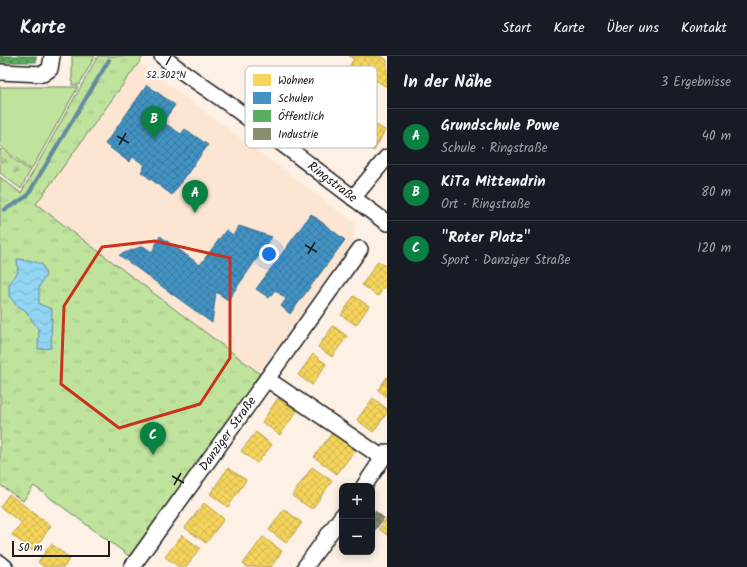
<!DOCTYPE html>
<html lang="de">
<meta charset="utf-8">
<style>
body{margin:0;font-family:Kalam,sans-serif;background:#20242c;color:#f1f3f6}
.controls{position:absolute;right:12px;bottom:12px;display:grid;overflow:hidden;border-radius:8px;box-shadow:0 2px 10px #0003}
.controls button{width:36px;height:36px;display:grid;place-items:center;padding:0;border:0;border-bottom:1px solid #363941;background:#171b24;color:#f1f3f6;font:20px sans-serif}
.scale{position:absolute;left:12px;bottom:10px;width:98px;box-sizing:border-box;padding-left:4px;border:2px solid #1c1c1c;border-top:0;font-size:11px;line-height:14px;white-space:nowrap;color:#1c1c1c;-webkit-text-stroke:3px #fff;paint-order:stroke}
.you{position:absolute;left:269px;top:198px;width:14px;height:14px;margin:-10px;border:3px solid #fff;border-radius:50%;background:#1a73e8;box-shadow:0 0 0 6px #1a73e833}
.badge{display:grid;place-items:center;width:26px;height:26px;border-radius:50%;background:#0b8043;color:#fff;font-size:13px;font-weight:700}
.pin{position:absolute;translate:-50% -33px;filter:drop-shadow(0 1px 2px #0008)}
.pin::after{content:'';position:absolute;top:21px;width:14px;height:12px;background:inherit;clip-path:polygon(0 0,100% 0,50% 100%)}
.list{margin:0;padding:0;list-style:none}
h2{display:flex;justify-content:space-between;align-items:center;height:52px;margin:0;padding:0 16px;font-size:17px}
h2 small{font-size:13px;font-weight:400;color:#9ea1a6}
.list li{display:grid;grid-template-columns:26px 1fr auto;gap:12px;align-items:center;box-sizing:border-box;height:56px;padding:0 16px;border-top:1px solid #363941}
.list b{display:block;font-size:15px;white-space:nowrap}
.list p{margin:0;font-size:13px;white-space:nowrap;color:#9ea1a6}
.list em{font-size:13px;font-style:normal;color:#9ea1a6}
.map{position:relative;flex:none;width:387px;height:511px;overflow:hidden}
header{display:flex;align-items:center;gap:24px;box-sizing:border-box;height:56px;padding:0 20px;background:#171b24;border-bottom:1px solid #363941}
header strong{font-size:19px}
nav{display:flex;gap:22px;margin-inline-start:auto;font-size:14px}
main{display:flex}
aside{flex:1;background:#171b24}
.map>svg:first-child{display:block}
.built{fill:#fce6d3}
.grass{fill:#bfe39d;stroke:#6e805c}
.forest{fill:url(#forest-firs);stroke:#6e805c}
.park{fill:url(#park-tufts);stroke:#6e805c}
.water{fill:url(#water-waves);stroke:#638a9d}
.homes{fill:url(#homes-cross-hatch);stroke:#b59e49}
.schools{fill:url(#schools-cross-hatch);stroke:#376f91}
.public{fill:url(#public-cross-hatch);stroke:#47824c}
.industry{fill:url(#industry-cross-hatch);stroke:#6a6a55}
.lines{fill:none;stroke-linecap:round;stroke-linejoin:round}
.stream{stroke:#638a9d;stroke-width:4}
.minor-casing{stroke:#1c1c1c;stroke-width:18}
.minor{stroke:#fff;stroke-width:15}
.marked{fill:none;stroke:#c8321e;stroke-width:3;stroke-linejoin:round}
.ticks{fill:none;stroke:#1c1c1c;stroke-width:1.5}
.labels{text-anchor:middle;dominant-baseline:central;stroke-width:4;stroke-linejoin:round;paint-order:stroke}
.street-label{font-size:13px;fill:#1c1c1c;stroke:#fff}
.key{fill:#fff;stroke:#bbb;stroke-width:1}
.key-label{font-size:11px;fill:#1c1c1c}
.ticks-label{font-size:10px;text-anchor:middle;fill:#1c1c1c;stroke:#fff;stroke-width:4;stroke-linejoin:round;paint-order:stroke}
</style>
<header>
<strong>Karte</strong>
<nav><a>Start</a><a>Karte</a><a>Über uns</a><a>Kontakt</a></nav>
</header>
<main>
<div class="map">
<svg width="387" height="511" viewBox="0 0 387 511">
<defs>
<pattern id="forest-firs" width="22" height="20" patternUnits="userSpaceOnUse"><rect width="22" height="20" fill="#bfe39d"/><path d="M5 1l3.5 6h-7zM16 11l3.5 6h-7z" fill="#a4c287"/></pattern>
<pattern id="park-tufts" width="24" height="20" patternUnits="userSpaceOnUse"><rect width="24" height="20" fill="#bfe39d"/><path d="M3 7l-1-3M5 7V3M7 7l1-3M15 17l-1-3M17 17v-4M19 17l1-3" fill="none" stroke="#a4c287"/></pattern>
<pattern id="water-waves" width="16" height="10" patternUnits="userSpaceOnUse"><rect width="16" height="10" fill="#92d4f3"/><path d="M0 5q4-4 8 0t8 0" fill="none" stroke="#7db5d0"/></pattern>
<pattern id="homes-cross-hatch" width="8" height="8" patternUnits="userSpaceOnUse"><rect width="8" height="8" fill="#f6d55c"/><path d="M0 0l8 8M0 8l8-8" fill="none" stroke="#d2b64f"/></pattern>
<pattern id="schools-cross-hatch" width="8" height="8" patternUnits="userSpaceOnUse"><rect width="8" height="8" fill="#4393c3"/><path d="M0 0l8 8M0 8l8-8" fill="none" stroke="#37779e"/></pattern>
<pattern id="public-cross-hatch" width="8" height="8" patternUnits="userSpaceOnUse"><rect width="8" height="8" fill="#5aae61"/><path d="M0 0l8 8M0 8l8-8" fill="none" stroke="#4a8d4f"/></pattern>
<pattern id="industry-cross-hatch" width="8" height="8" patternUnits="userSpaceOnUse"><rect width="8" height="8" fill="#8c8c6e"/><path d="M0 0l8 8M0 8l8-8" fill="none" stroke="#72725a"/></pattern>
</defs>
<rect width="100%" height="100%" fill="#fdf0e5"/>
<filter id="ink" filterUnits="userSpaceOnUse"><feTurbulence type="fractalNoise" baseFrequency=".025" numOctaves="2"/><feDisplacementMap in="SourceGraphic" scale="8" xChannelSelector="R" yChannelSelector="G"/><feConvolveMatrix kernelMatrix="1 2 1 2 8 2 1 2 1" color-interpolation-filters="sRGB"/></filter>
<g filter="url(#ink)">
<path class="built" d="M139,7L355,167L353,188L259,316L36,148Z"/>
<g class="grass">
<path d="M72,0H95L79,29H72Z"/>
<path d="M0,31H78L31,114L0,90Z"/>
</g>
<path class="forest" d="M0,93L30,115L21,133L0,117Z"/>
<path class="park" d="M98,0H141L143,1L36,148L267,323L136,505L34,430L23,445L0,429V121L21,137Z"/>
<path class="water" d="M17,203L28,204L42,208L46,219L39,231V248L52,253L51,292L38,293L39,274L25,254L16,249L9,240V228L18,216Z"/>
<g class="homes">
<path d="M349,0H380L387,4V31L350,9L354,3Z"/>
<path d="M295,18L327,35L324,40L385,74L374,95L310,60L313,55L284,39Z"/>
<path d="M378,205L387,211V227L378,240L362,229Z"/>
<path d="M354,240L369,250L356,269L341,259Z"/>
<path d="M333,270L347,280L332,301L318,291Z"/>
<path d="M313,298L326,308L312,329L298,319Z"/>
<path d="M387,321V341L378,334Z"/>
<path d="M278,342L297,355L280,379L262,366Z"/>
<path d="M373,342L387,353V357L373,376L357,364Z"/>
<path d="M256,376L272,389L257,407L241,395Z"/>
<path d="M332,377L355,394L337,418L314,401Z"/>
<path d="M312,411L332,425L312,453L292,440Z"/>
<path d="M228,412L246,424L228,451L210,438Z"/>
<path d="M9,438L51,470L33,495L12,479L22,467L0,451Z"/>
<path d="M204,447L224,463L206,487L185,472Z"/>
<path d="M284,453L302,467L286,487L269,474Z"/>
<path d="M387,462V479L379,473Z"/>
<path d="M182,479L200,492L186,511H179L165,501Z"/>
<path d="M263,481L282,495L271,511H247L243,508Z"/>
<path d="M51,488L70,502L64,511H44L38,506Z"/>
</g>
<g class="schools">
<path d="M147,29L175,49L163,66L181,78L185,73L208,89L172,139L141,116L145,109L133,101L129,106L105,88Z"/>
<path d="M311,158L345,184L290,258L281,250L286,243L275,234L269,242L256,233Z"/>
<path d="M239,170L272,181L228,244L216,236L212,267L119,199L143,190L152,196L160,180L200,209L226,174L233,179Z"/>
</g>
<rect class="public" x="0" y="0" width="36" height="6"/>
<path class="industry" d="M375,455L384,462L372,478V459Z"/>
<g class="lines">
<g class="stream">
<path d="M21,144L27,140L109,4"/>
<path d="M4,154L18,146"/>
</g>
<g class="minor-casing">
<g id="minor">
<path id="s1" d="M162,0C187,21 215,37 241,57C290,93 338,131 387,167"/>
<path d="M0,16L43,18L50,13L52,0"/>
<path d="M353,142L387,101"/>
<path d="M267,323L383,402"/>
<path d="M364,430L387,396"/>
<path d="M0,507L5,511"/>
<path id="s2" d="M132,511L360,193"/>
<path d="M305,511L342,460"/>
</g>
</g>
<use href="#minor" class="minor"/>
</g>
</g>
<path class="marked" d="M155,185L230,202V302L200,348L119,372L61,328L64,250L102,191Z"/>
<path class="ticks" d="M166,9L171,0M117,80L129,87M119,89L126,77M305,189L317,196M308,198L315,186M172,420L184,427M174,429L181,417"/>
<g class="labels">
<g class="street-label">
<text stroke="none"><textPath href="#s1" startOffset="212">Ringstraße</textPath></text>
<text stroke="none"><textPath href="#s2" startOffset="164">Danziger Straße</textPath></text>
</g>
</g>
<rect x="245" y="10" width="132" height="82" rx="6" class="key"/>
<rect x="253" y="18" width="18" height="12" fill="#f6d55c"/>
<rect x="253" y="36" width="18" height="12" fill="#4393c3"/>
<rect x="253" y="54" width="18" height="12" fill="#5aae61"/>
<rect x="253" y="72" width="18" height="12" fill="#8c8c6e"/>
<g class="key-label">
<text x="278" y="28">Wohnen</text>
<text x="278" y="46">Schulen</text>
<text x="278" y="64">Öffentlich</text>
<text x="278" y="82">Industrie</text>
</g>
<g class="ticks-label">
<text x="166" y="22">52.302°N</text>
</g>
</svg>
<div class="controls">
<button>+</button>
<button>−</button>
</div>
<div class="scale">50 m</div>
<div class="you"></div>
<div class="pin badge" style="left:195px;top:157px">A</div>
<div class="pin badge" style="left:154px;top:83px">B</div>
<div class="pin badge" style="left:153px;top:399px">C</div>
</div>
<aside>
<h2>In der Nähe<small>3 Ergebnisse</small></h2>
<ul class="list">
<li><span class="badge">A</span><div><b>Grundschule Powe</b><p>Schule · Ringstraße</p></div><em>40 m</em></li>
<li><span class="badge">B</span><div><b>KiTa Mittendrin</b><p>Ort · Ringstraße</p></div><em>80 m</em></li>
<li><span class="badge">C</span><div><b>&quot;Roter Platz&quot;</b><p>Sport · Danziger Straße</p></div><em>120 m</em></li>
</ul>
</aside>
</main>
